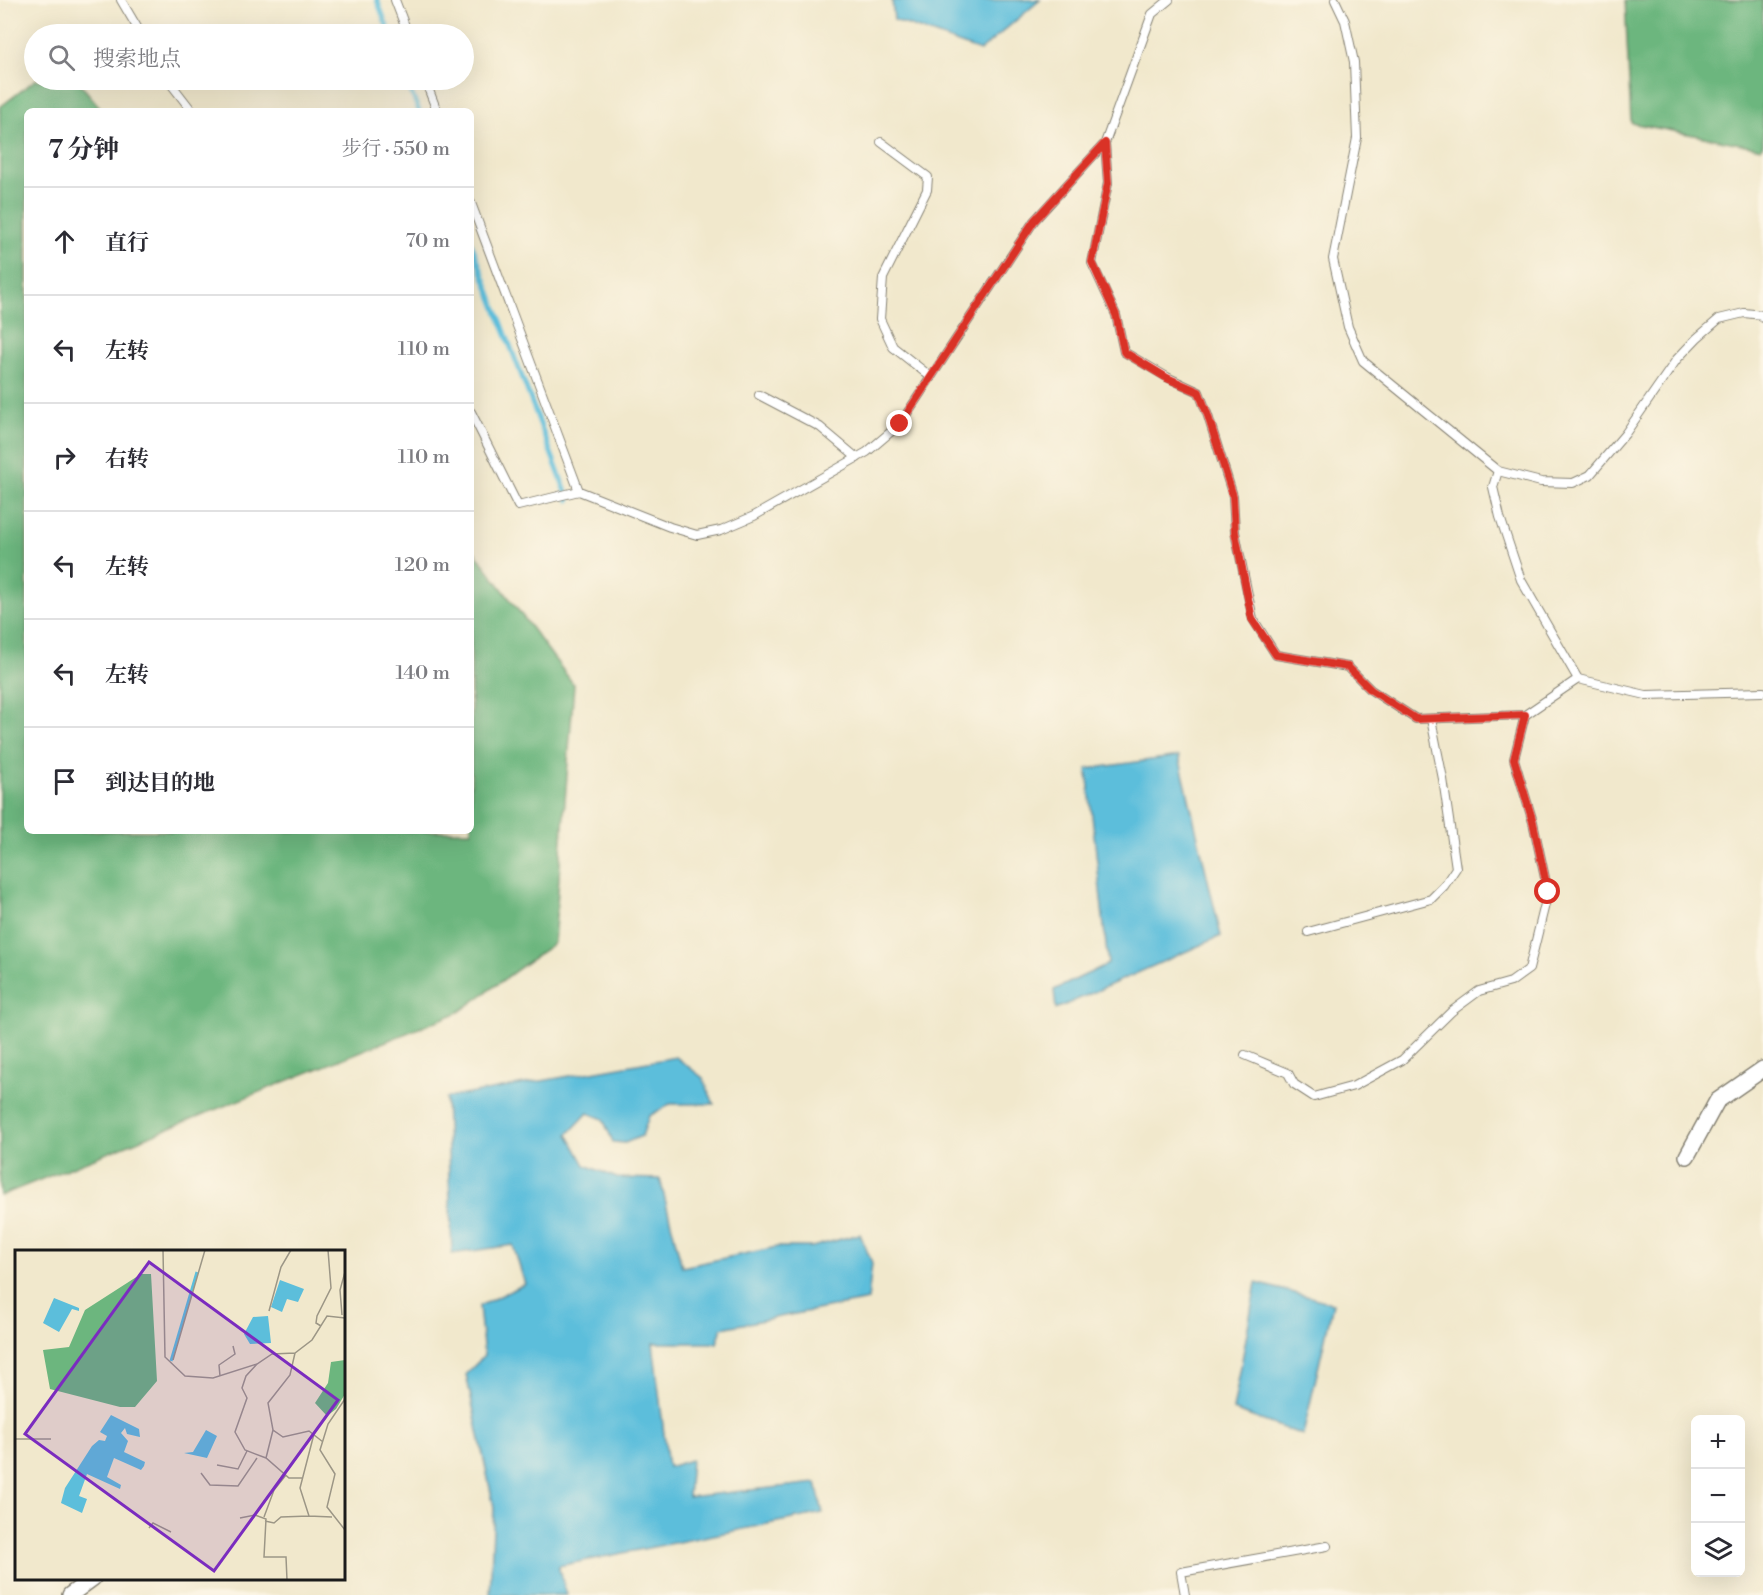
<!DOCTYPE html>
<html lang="zh">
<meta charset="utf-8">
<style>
body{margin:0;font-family:"Libre Bodoni","Noto Serif SC",serif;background:#f7f7f7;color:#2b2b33}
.controls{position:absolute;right:18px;bottom:18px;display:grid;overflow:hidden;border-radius:9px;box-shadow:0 6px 24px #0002}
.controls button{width:54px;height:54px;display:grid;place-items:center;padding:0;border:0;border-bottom:2px solid #e1e1e2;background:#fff;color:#2b2b33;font:30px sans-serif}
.stop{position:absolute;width:18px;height:18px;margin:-14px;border:4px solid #d93025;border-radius:50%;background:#fff}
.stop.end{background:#d93025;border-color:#fff;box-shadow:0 2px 6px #0008}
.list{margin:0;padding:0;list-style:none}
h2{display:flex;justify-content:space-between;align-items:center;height:78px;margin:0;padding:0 24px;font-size:26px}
h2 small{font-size:20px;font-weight:400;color:#7c7c81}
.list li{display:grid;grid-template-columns:39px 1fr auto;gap:18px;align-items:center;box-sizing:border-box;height:108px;padding:0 24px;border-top:2px solid #e1e1e2}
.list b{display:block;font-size:22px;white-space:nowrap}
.list em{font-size:20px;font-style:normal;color:#7c7c81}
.icon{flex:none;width:33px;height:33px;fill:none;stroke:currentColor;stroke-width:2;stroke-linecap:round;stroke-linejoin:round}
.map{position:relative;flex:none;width:1763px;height:1595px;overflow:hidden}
.search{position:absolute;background:#fff;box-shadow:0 6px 24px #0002;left:24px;top:24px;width:450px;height:66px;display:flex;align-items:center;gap:15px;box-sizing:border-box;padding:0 21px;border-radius:33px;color:#7c7c81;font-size:22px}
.panel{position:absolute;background:#fff;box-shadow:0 6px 24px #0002;left:24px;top:108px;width:450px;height:726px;border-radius:9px}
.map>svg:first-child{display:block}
.forest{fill:#6cb67e;stroke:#44694d;stroke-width:1.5}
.water{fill:#5cbedb;stroke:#3c6d7c;stroke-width:1.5}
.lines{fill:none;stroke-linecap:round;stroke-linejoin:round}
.stream{stroke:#5cbedb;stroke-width:5}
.lane-casing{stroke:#868274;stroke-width:10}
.street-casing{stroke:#868274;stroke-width:18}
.lane{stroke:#fff;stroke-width:8}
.street{stroke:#fff;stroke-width:15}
.route{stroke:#d93025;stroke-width:8}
.inset-river{fill:none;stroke:#5cbedb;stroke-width:3}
.inset-road{fill:none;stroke:#9c9686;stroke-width:1.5}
.view{fill:#7b2cbf;fill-opacity:0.15;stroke:#7b2cbf;stroke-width:3}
.inset-edge{fill:none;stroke:#1c1c1c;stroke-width:3}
</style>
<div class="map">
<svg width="1763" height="1595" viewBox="0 0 1763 1595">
<rect width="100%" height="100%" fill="#fcf5e5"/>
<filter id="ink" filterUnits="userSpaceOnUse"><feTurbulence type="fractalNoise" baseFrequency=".0167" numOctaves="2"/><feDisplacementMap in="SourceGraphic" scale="12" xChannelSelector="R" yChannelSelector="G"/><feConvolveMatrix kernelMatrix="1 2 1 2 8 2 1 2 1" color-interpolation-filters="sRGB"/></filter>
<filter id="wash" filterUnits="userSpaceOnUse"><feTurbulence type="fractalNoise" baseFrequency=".008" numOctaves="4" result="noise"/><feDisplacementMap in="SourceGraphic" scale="24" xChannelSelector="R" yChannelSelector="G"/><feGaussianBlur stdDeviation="1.35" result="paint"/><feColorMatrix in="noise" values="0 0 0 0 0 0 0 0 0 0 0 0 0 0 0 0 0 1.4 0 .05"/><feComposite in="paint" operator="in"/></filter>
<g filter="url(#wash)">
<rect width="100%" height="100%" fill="#f1e8cc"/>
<g class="forest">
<path d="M1625,0H1763V143L1761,148L1631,123Z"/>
<path d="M35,80H77L103,111H27V831H471V547L574,685L554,943L459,1012L0,1196V107Z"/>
</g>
<g class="water">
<path d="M892,0H1040L980,51L894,20Z"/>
<path d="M1179,756L1221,936L1056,1009L1054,990L1108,964L1087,769Z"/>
<path d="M676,1057L703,1078L714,1104H670L649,1116L642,1136L625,1143L613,1142L603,1119L588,1113L568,1134L585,1165L617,1178L660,1179L682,1267L777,1247H812L860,1234L872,1263L868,1300L722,1328L717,1343H653L668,1467L691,1460L688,1497L816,1483L823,1513L558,1566L567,1595H490L494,1507L466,1374L484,1356L479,1306L525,1284L513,1245L452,1254L446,1098Z"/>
<path d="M1256,1283L1333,1303L1303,1435L1233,1410Z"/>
</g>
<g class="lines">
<g class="stream">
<path d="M377,0L390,34"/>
<path d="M406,80L419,111"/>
<path d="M471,243L569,500"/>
</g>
</g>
</g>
<g filter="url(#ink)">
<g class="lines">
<g class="lane-casing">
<g id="lane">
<path d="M121,0L141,34"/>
<path d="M395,0L408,34"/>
<path d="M1335,0L1345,21L1354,62L1357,138L1333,259L1348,327L1363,361L1498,471L1541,482L1573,483L1590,475L1625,434L1677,359L1697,338L1719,319L1744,313L1763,315V318"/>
<path d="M168,80L192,111"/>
<path d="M425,80L437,111"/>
<path d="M881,142L928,177L927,190L883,278L880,319L893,347L931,377"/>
<path d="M1105,143L1108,183L1092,263L1116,315L1124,352L1167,377L1199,392L1208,416L1233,496L1235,532L1253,619L1276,655L1348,667L1371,690L1416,719L1525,715L1578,679L1646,695L1763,692"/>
<path d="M471,203L579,491"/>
<path d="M759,395L820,427L857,458"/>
<path d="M471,412L518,506L579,491L670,527L697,535L721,530L754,516L867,452L900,424L1034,221L1105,143L1152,14L1169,0"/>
<path d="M1498,471L1493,487L1500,517L1521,580L1578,679"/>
<path d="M1308,932L1431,899L1444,886L1456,868L1443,779L1431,719"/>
<path d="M1245,1055L1288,1073L1294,1084L1314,1097L1354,1086L1402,1060L1452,1011L1479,991L1511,982L1529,969L1548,892L1533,822L1514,759L1525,715"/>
<path d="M1185,1595L1181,1572L1327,1546"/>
</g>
</g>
<g class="street-casing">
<g id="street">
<path d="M1687,1156L1717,1101L1763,1069"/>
<path d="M70,1595L93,1578"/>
</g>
</g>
<use href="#lane" class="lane"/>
<use href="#street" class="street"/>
</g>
</g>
<g class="lines" filter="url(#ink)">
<path class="route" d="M900,424L1034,221L1105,143L1108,183L1092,262L1116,315L1124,352L1167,378L1199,392L1208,416L1233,496L1235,532L1252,619L1276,655L1348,667L1371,690L1416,719L1525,715L1514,759L1533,822L1548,892"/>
</g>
<g transform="translate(15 1250)">
<rect width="330" height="330" fill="#f1e8cc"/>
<path d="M126,24H136L142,131L120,157H105L35,139L28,100L54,97L70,60ZM330,110V144L321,159L312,166L300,153L313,133L316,112Z" fill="#6cb67e"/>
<path d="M265,30L289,39L283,52L272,49L267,62L256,57ZM39,48L64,58V61L57,59L44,82L28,73ZM253,66L256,93L235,94L229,84L238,67ZM96,165L124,179L125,187L112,184L110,178L106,183L113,191L109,202L130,212L129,216L126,220L99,208L92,227L106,235L105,239L72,224L64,246L72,249L67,263L46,253L50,238L77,196L84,190L90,191L92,186L85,182ZM191,180L202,186L192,208L169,203L178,202Z" fill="#5cbedb"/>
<path class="inset-river" d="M156,111L182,22"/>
<path class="inset-road" d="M148,0L150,107L170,126L198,128L242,114L257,104L280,103L297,90L312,66L330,68M254,61L266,17L276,0M327,65L325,40L330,22M306,76L301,73L302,66L316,38L313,0M280,103L275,125L253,153L258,180L268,187L294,181L308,192M158,110L190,0M242,114L231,126L227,138L232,148L220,182L230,200L251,208L274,228H287M205,126L204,115L220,104L218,96M330,149L313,174L305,200L320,224L312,257L330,280M299,184L285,238L294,266L317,267M0,189H36M251,208L258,180M202,215L223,219L232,201M186,223L195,235L223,236L242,208M249,267L259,240L271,225M225,268L240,265L251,269L249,307H271L272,330M250,271L259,273L266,267L294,266M134,278L138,273L156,282"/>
<path class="view" d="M134,12L323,150L199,321L10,184Z"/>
<rect width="330" height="330" class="inset-edge"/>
</g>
</svg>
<div class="controls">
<button>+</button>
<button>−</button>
<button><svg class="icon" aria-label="layers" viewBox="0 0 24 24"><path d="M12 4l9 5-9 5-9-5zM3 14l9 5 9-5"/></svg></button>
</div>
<div class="stop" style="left:1548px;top:892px"></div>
<div class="stop end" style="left:900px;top:424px"></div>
<div class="search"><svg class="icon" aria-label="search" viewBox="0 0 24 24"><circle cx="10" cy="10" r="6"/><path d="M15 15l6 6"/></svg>搜索地点</div>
<section class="panel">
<h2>7 分钟<small>步行 · 550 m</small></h2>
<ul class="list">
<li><svg class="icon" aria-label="ahead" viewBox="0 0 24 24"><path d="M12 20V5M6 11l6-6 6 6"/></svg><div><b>直行</b></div><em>70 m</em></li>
<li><svg class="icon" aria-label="left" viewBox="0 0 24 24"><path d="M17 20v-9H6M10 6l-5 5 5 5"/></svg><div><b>左转</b></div><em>110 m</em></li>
<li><svg class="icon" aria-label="right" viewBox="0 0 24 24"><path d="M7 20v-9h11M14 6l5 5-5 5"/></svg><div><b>右转</b></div><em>110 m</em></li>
<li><svg class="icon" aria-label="left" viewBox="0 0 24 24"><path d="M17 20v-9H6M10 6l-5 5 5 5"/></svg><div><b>左转</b></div><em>120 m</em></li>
<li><svg class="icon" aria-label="left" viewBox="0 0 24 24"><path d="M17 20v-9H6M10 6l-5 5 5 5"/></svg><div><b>左转</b></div><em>140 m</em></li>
<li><svg class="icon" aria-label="arrive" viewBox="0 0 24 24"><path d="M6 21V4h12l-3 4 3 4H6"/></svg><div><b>到达目的地</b></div></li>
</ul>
</section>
</div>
